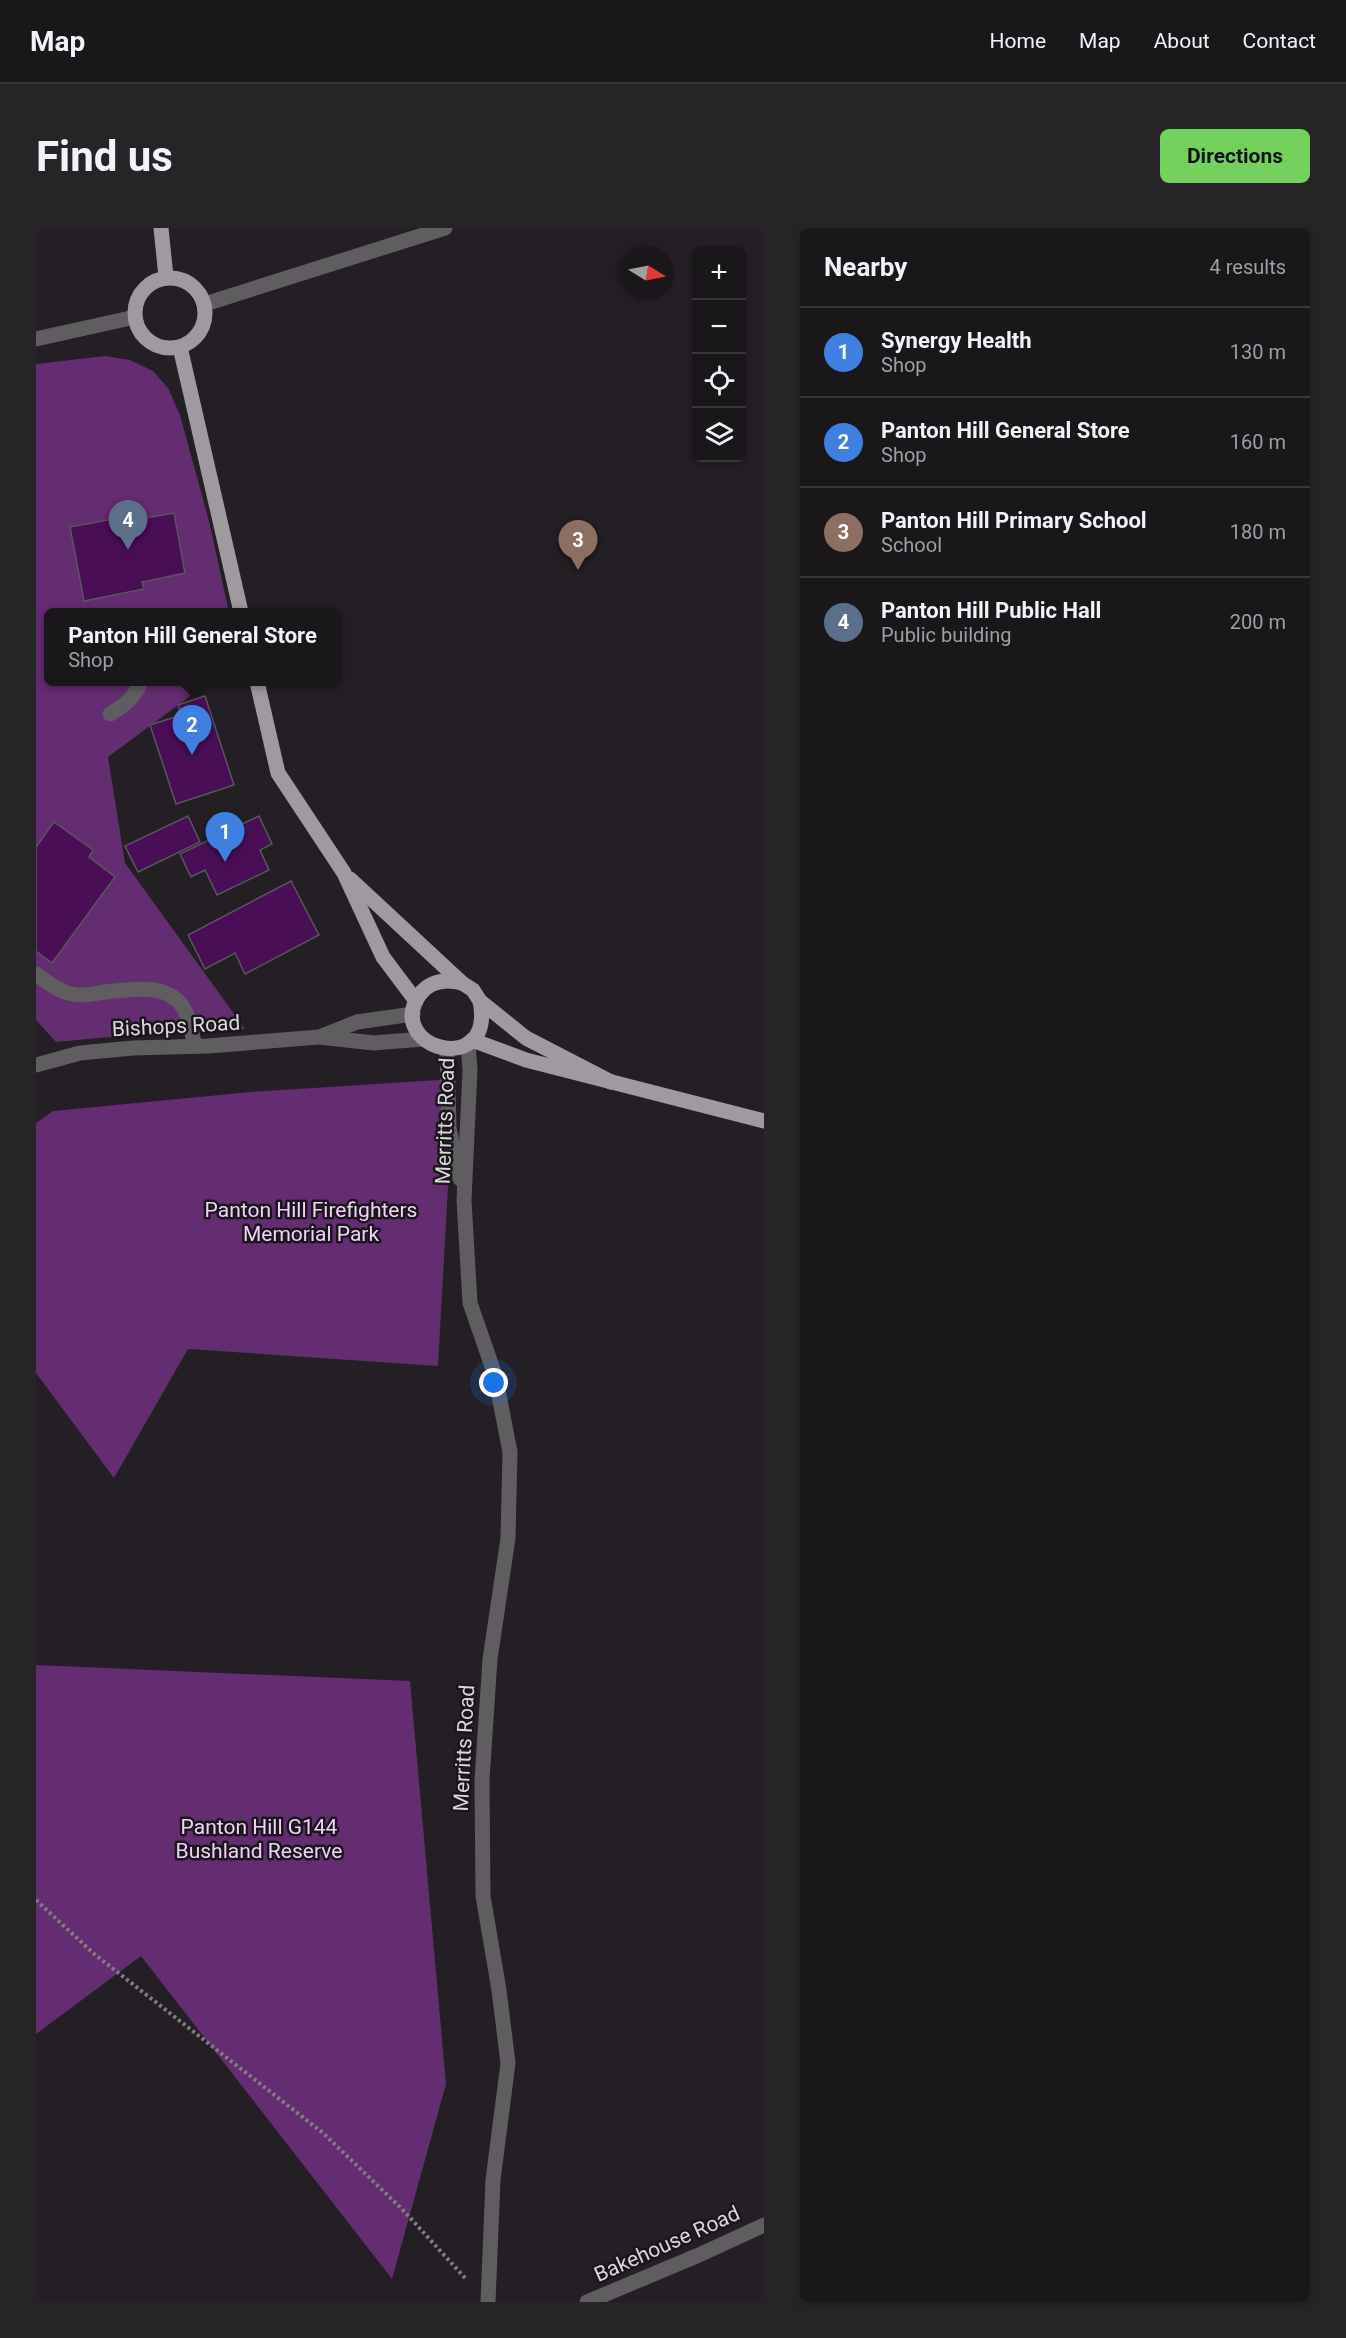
<!DOCTYPE html>
<meta charset="utf-8">
<style>
body{margin:0;font-family:Roboto,sans-serif;background:#272428;color:#f1f3f6}
.controls{position:absolute;right:18px;top:18px;display:grid;overflow:hidden;border-radius:9px;box-shadow:0 3px 9px #0003}
.controls button{width:54px;height:54px;display:grid;place-items:center;padding:0;border:0;border-bottom:2px solid #38363a;background:#1a171b;color:#f1f3f6;font:30px sans-serif}
.compass{position:absolute;left:584px;top:18px;width:54px;height:54px;border-radius:50%;background:#1a171b;box-shadow:0 3px 9px #0003;rotate:100deg}
.you{position:absolute;left:458px;top:1155px;width:21px;height:21px;margin:-15px;border:4px solid #fff;border-radius:50%;background:#1a73e8;box-shadow:0 0 0 9px #1a73e833}
.badge{display:grid;place-items:center;width:39px;height:39px;border-radius:50%;background:#74d25c;color:#fff;font-size:20px;font-weight:700}
.pin{position:absolute;translate:-50% -50px;filter:drop-shadow(0 2px 3px #0008)}
.pin::after{content:'';position:absolute;top:32px;width:21px;height:18px;background:inherit;clip-path:polygon(0 0,100% 0,50% 100%)}
.popup{position:absolute;left:8px;top:380px;width:297px;height:78px;box-sizing:border-box;display:grid;place-content:center;border-radius:9px;background:#1a171b;filter:drop-shadow(0 2px 4px #0005);font-size:20px;white-space:nowrap;color:#9f9fa3}
.popup b{font-size:22px;color:#f1f3f6}
.popup::after{content:'';position:absolute;left:50%;top:100%;margin-left:-12px;border:12px solid transparent;border-top-color:#1a171b}
.list{margin:0;padding:0;list-style:none}
h2{display:flex;justify-content:space-between;align-items:center;height:78px;margin:0;padding:0 24px;font-size:26px}
h2 small{font-size:20px;font-weight:400;color:#9f9fa3}
.list li{display:grid;grid-template-columns:39px 1fr auto;gap:18px;align-items:center;box-sizing:border-box;height:90px;padding:0 24px;border-top:2px solid #38363a}
.list b{display:block;font-size:22px;white-space:nowrap}
.list p{margin:0;font-size:20px;white-space:nowrap;color:#9f9fa3}
.list em{font-size:20px;font-style:normal;color:#9f9fa3}
.icon{flex:none;width:33px;height:33px;fill:none;stroke:currentColor;stroke-width:2;stroke-linecap:round;stroke-linejoin:round}
.map{position:relative;flex:none;width:728px;height:2074px;overflow:hidden;border-radius:9px}
header{display:flex;align-items:center;gap:36px;box-sizing:border-box;height:84px;padding:0 30px;background:#1a171b;border-bottom:2px solid #38363a}
header strong{font-size:28px}
nav{display:flex;gap:33px;margin-inline-start:auto;font-size:21px}
.intro{display:flex;align-items:center;justify-content:space-between;box-sizing:border-box;height:144px;padding:0 36px}
h1{margin:0;font-size:42px}
.button{padding:15px 27px;border-radius:9px;background:#74d25c;color:#111;font-size:21px;font-weight:700}
main{display:flex;gap:36px;padding:0 36px}
aside{flex:1;background:#1a171b;border-radius:9px;box-shadow:0 3px 9px #0003}
.map>svg:first-child{display:block}
.green{fill:#642c71}
.building{fill:#4a0e57;stroke:#5a565c;stroke-width:1.5}
.lines{fill:none;stroke-linecap:round;stroke-linejoin:round}
.path{stroke:#807c81;stroke-width:4;stroke-dasharray:3 3;stroke-linecap:butt}
.minor{stroke:#5f5d60;stroke-width:15}
.major{stroke:#9f9aa0;stroke-width:15}
.labels{text-anchor:middle;dominant-baseline:central;stroke-width:5;stroke-linejoin:round;paint-order:stroke}
.street-label{font-size:21px;fill:#dbd8dc;stroke:#1a161b}
.park-label{font-size:21px;fill:#f1d1f9;stroke:#1a161b}
</style>
<header>
<strong>Map</strong>
<nav><a>Home</a><a>Map</a><a>About</a><a>Contact</a></nav>
</header>
<div class="intro"><h1>Find us</h1><a class="button">Directions</a></div>
<main>
<div class="map">
<svg width="728" height="2074" viewBox="0 0 728 2074">
<rect width="100%" height="100%" fill="#231f24"/>
<g class="green">
<path d="M69,128L94,132L117,143L132,160L144,187L173,293L193,384H12V454H173L72,529L89,635L209,801L139,803L20,814L0,792V136Z"/>
<path d="M418,851L402,1138L152,1121L78,1250L0,1145V895L17,883L215,864Z"/>
<path d="M0,1437L374,1453L410,1856L356,2051L105,1728L0,1806Z"/>
</g>
<g class="building">
<path d="M109,285L110,290L138,285L149,345L106,354L108,361L48,373L34,299Z"/>
<path d="M169,468L198,557L140,576L114,497L145,487L142,477Z"/>
<path d="M152,588L164,614L102,644L89,618Z"/>
<path d="M223,588L236,616L224,622L233,642L181,667L169,642L155,649L144,626Z"/>
<path d="M18,594L57,622L53,629L79,649L16,735L0,723V619Z"/>
<path d="M255,653L283,707L209,746L199,725L169,741L152,707Z"/>
</g>
<g class="lines">
<path class="path" d="M0,1672L57,1725L287,1905L366,1981L430,2051"/>
<g class="minor">
<path d="M169,76L409,0"/>
<path d="M0,111L99,89"/>
<path d="M74,486C89,477 98,470 105,454"/>
<path d="M0,746C10,753 20,762 32,765C44,769 56,766 69,764C96,761 138,753 151,787C155,797 156,808 159,818"/>
<path d="M286,808L321,794L377,786"/>
<path d="M432,815L434,842L428,972L434,1075L459,1147L474,1224L472,1310L454,1431L446,1552L447,1668L463,1762L472,1835L457,1952L452,2074"/>
<path d="M411,821L413,900L424,951"/>
<path d="M0,837L44,825L97,820L172,818L283,809L338,815L387,811"/>
<path d="M551,2074L663,2027L728,1997"/>
</g>
<g class="major">
<path d="M125,0L130,49"/>
<circle cx="134" cy="85" r="35"/>
<path d="M144,119L205,384"/>
<path d="M221,454L242,545L308,645L347,729L380,773"/>
<path d="M314,651L426,755L437,762L444,773L490,810L575,854"/>
<path d="M426,755C410,751 395,752 384,766C346,820 460,852 444,773"/>
<path d="M436,812L490,832L728,893"/>
</g>
</g>
<g class="labels">
<g class="street-label">
<text transform="translate(140 798) rotate(-3)">Bishops Road</text>
<text transform="translate(409 893) rotate(-88)">Merritts Road</text>
<text transform="translate(428 1520) rotate(-87)">Merritts Road</text>
<text transform="translate(631 2016) rotate(-24)">Bakehouse Road</text>
</g>
<g class="park-label">
<text x="275" y="982">Panton Hill Firefighters<tspan x="275" dy="24">Memorial Park</tspan></text>
<text x="223" y="1599">Panton Hill G144<tspan x="223" dy="24">Bushland Reserve</tspan></text>
</g>
</g>
</svg>
<div class="controls">
<button>+</button>
<button>−</button>
<button><svg class="icon" aria-label="locate" viewBox="0 0 24 24"><circle cx="12" cy="12" r="6"/><path d="M12 2v4M12 18v4M2 12h4M18 12h4"/></svg></button>
<button><svg class="icon" aria-label="layers" viewBox="0 0 24 24"><path d="M12 4l9 5-9 5-9-5zM3 14l9 5 9-5"/></svg></button>
</div>
<svg class="compass" viewBox="-18 -18 36 36"><path d="M0-13l5 13h-10z" fill="#e53935"/><path d="M0 13l5-13h-10z" fill="#9f9fa3"/></svg>
<div class="you"></div>
<div class="pin badge" style="left:189px;top:634px;background:#3f7fe0">1</div>
<div class="pin badge" style="left:156px;top:527px;background:#3f7fe0">2</div>
<div class="popup"><b>Panton Hill General Store</b>Shop</div>
<div class="pin badge" style="left:542px;top:342px;background:#8d6e63">3</div>
<div class="pin badge" style="left:92px;top:322px;background:#5c6f8a">4</div>
</div>
<aside>
<h2>Nearby<small>4 results</small></h2>
<ul class="list">
<li><span class="badge" style="background:#3f7fe0">1</span><div><b>Synergy Health</b><p>Shop</p></div><em>130 m</em></li>
<li><span class="badge" style="background:#3f7fe0">2</span><div><b>Panton Hill General Store</b><p>Shop</p></div><em>160 m</em></li>
<li><span class="badge" style="background:#8d6e63">3</span><div><b>Panton Hill Primary School</b><p>School</p></div><em>180 m</em></li>
<li><span class="badge" style="background:#5c6f8a">4</span><div><b>Panton Hill Public Hall</b><p>Public building</p></div><em>200 m</em></li>
</ul>
</aside>
</main>
